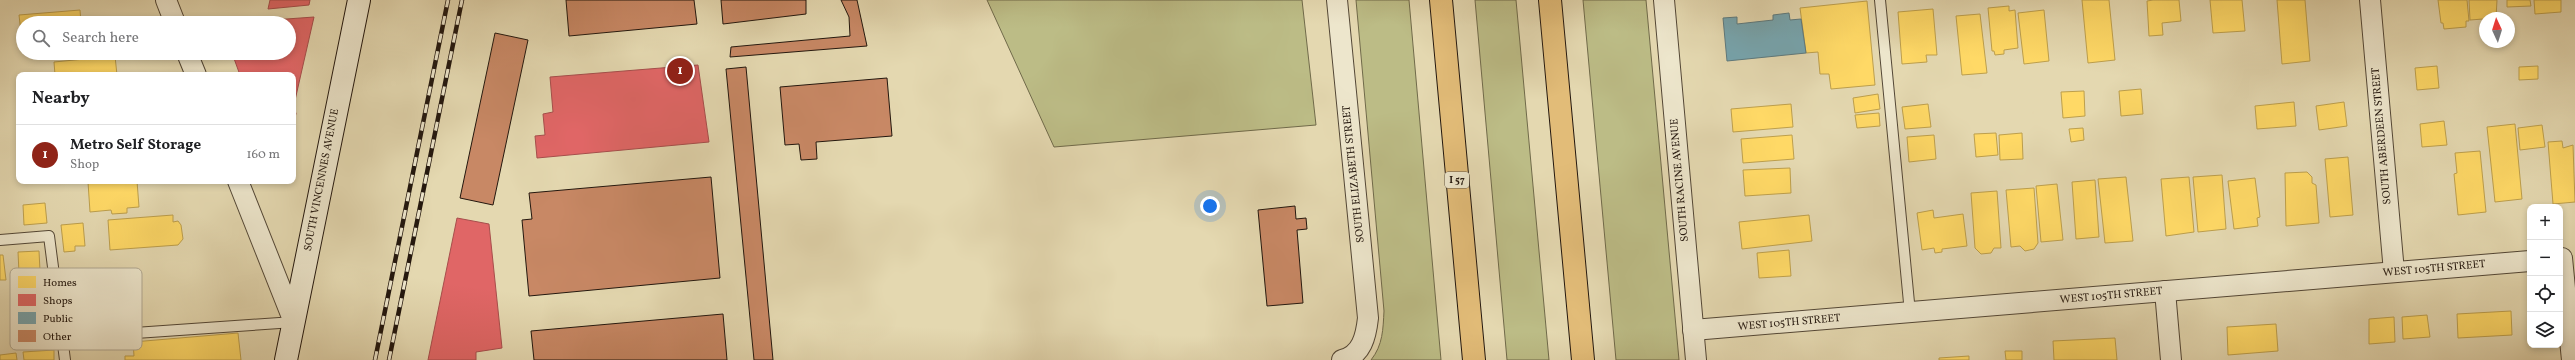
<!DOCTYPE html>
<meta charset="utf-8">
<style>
body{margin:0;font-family:Vollkorn,serif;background:#f2f2f2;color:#202124}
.controls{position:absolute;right:12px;bottom:12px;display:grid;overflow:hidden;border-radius:8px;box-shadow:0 2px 6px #0003}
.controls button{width:36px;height:36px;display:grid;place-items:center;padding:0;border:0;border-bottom:1px solid #e0e0e0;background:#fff;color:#202124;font:20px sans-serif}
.compass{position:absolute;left:2479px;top:12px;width:36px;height:36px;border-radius:50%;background:#fff;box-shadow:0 2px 6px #0003;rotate:356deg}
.you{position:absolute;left:1210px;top:206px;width:14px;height:14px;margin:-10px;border:3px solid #fff;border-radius:50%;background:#1a73e8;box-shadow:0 0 0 6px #1a73e833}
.badge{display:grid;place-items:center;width:26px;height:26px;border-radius:50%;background:#8f2418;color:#fff;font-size:13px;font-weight:700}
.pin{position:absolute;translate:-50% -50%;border:2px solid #fff;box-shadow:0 1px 4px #0006}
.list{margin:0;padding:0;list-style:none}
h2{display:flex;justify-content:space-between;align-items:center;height:52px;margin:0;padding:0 16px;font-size:17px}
h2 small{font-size:13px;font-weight:400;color:#757577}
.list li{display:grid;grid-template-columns:26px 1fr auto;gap:12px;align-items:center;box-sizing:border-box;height:60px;padding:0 16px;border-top:1px solid #e0e0e0}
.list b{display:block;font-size:15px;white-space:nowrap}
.list p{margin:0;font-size:13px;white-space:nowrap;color:#757577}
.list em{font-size:13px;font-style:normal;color:#757577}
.icon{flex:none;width:22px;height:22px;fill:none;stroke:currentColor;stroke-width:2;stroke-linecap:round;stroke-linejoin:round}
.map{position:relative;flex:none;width:2575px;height:360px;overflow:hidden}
.search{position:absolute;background:#fff;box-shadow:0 2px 6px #0003;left:16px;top:16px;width:280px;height:44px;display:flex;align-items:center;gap:10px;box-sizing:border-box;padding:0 14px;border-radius:22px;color:#757577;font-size:15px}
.panel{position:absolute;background:#fff;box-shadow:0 2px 6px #0003;left:16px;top:72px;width:280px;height:112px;border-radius:8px}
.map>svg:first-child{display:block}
.green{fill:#bcbc86;stroke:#706a4a}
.homes{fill:#ffd966;stroke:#bd9f4c}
.shops{fill:#e06666;stroke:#a74e4c}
.public{fill:#76a5af;stroke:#5d7a7f}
.building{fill:#c88865;stroke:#23170e}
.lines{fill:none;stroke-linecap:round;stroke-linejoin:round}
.lane-casing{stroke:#534736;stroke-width:12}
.street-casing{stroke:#534736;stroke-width:22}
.secondary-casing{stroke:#23170e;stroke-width:24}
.highway-casing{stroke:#23170e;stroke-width:24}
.lane{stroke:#ede6cc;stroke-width:10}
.street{stroke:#ede6cc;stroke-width:20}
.secondary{stroke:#ede6cc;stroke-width:22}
.highway{stroke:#e2bc78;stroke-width:22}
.rail-casing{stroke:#23170e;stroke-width:4.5}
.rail{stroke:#ede6cc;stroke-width:3;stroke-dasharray:9;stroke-linecap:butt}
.labels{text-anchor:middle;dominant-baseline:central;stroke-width:4;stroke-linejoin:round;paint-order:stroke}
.shield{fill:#ede6cc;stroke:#605547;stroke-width:1}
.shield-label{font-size:10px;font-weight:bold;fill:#23170e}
.street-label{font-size:11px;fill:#23170e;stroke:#ede6cc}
.key{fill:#ede6cc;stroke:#b0a893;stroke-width:1}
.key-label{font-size:11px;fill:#23170e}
</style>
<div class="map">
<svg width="2575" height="360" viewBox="0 0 2575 360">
<rect width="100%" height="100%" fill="#e4d8b0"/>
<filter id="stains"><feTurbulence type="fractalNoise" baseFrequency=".005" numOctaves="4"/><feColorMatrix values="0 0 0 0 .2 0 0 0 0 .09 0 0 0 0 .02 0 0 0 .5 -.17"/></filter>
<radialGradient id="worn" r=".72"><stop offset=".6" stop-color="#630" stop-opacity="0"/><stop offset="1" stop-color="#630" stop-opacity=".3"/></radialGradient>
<g class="green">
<path d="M987,0H1302L1316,125L1054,147Z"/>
<path d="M1356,0H1409L1441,360H1371C1383,345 1383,329 1384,311Z"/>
<path d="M1475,0H1516L1549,360H1507Z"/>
<path d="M1583,0H1646L1679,360H1616Z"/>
</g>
<g class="homes">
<path d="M2082,0H2109L2115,60L2088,63Z"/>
<path d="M2153,0H2179L2181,21L2162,23L2163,35L2149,36L2147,1Z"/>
<path d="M2210,0H2242L2245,31L2213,33Z"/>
<path d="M2277,0H2305L2310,61L2282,64Z"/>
<path d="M2438,0H2467L2469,21H2466V27L2444,29L2443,23H2441Z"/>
<path d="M2469,0H2497L2496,18L2470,20Z"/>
<path d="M2507,0H2530L2531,6L2507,7Z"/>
<path d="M2534,0H2561V12L2535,14Z"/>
<path d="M1867,1L1875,85L1831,89L1829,74H1820L1818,52L1806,53L1800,8Z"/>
<path d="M2009,6V11L2015,10L2018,48L2004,50V54L1995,55L1994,51H1992L1988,8Z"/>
<path d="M1933,9L1937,55H1926L1927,62L1902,64L1898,12Z"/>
<path d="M80,10L81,23H23V51L19,15Z"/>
<path d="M2044,10L2049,61L2024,64L2018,13Z"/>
<path d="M1980,14L1987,73L1962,75L1956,16Z"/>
<path d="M115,56L117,75H55L54,62Z"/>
<path d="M2437,66L2439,88L2417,90L2415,68Z"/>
<path d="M2538,66V79L2519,80V67Z"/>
<path d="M2141,89L2143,114L2121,116L2119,91Z"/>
<path d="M2084,91L2085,116L2063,118L2061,92Z"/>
<path d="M1878,94L1880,109L1855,113L1853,98Z"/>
<path d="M2294,102L2296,126L2257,129L2255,106Z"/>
<path d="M2344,102L2347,126L2319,130L2316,106Z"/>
<path d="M1791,104L1793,127L1733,132L1731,109Z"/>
<path d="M1928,104L1931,127L1905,129L1902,107Z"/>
<path d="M1879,113L1880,126L1857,128L1855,115Z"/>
<path d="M2444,121L2447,145L2422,147L2420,124Z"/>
<path d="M2515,124L2522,199L2495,202L2487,127Z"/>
<path d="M2542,125L2545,147L2520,150L2518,128Z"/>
<path d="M2083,128L2084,140L2071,142L2069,129Z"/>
<path d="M1996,133L1998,155L1976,157L1974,134Z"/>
<path d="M2022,133L2023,159L2000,160L1999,135Z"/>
<path d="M1792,135L1794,159L1743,163L1741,139Z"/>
<path d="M1934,135L1936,159L1909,162L1907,137Z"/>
<path d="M2562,141L2563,148L2573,145L2575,202L2553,204L2548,142Z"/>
<path d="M2480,151L2486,212L2458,215L2454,174L2457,173L2455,153Z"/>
<path d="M2348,157L2353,215L2330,217L2325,159Z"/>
<path d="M1790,168L1791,193L1745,196L1743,170Z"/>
<path d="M2307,172L2312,177V183L2316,185L2319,223L2286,226L2285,173Z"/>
<path d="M2222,175L2226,229L2198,232L2193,177Z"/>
<path d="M2126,177L2133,241L2105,243L2098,179Z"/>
<path d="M2189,177L2194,232L2166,236L2161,179Z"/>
<path d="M2255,178L2260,217L2257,218L2258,226L2234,229L2228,181Z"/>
<path d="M2095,180L2099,237L2076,239L2072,182Z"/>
<path d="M137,181L139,207L127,208V213L112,214L111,210L90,212L88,182Z"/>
<path d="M2057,184L2063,240L2041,242L2036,186Z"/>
<path d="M2034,188L2038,243L2034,249L2025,251L2020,246L2011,247L2006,190Z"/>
<path d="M1997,191L2001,248H1994L1991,253L1981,254L1975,248L1971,193Z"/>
<path d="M45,203L47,223L24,225L23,205Z"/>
<path d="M1933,210L1934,218L1963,214L1967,246L1942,249V252L1935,253L1934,248L1922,250L1917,213Z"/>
<path d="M173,215V222L178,221L181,225L183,239L178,245L110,250L108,220Z"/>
<path d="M1809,215L1812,241L1742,249L1739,222Z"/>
<path d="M83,223L85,246H75V251L64,252L61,225Z"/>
<path d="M1789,250L1791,276L1759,278L1757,253Z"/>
<path d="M39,251L40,271L19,273L18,252Z"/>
<path d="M0,255H3L6,280H0Z"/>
<path d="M2511,311L2512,335L2458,338L2457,314Z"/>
<path d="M2427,315L2430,337L2403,339L2402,317Z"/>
<path d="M2394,317L2395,342L2369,344V319Z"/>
<path d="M2276,324L2278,351L2228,355L2227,327Z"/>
<path d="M238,333L241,360H125V356H134L133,342Z"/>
<path d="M2115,338L2117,360H2054L2053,341Z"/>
<path d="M54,350V360H24L23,352Z"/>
<path d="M2005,351H2022V360H2006Z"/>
<path d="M16,353L17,360H0V355Z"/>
<path d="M1969,356V360H1939V358Z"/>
</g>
<g class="shops">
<path d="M270,0H310L309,5L268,9Z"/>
<path d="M314,17L293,109L296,113L293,129V75H240L232,53H289V23H232Z"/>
<path d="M698,65L709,142L537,158L535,136L545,135L543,114L553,112L550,77Z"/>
<path d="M457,218L489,224L502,348L476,352V360H428Z"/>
</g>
<path class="public" d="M1789,13L1790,20L1801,19L1806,53L1727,61L1723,18L1737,17V24L1773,20V15Z"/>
<g class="building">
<path d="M566,0H694L697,24L569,36Z"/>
<path d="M721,0H806V14L723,24Z"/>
<path d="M841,0H857L867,46L730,57L731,47L850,36L849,17Z"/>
<path d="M495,33L528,40L493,205L460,198Z"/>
<path d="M746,67L773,360H754L726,69Z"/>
<path d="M887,78L892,136L816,142L817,159L801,160L799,144L785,145L780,87Z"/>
<path d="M711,177L720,278L529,296L522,220L532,219L529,193Z"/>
<path d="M1295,206L1296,219L1306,218L1307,229L1297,230L1303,303L1267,306L1258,210Z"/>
<path d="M723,314L727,360H534L531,331Z"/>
</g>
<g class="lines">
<g class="lane-casing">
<g id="lane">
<path d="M1880,0L1910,313"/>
<path d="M0,240L49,236L65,360"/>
<path d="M63,338L294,322"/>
</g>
</g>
<g class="street-casing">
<g id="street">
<path d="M166,0L175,23"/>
<path d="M1337,0L1368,318C1366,336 1362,355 1342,360"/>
<path d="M1664,0L1696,360"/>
<path d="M2370,0L2394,272"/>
<path d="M187,53L196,75"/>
<path d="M238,181L294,322"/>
<path d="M2562,258L2572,360"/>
<path d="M2165,291L2171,360"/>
<path d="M1693,330L2530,261"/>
</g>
</g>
<g class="secondary-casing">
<path id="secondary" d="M286,360L359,0"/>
</g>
<g class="highway-casing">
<g id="highway">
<path d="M1441,0L1474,360"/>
<path d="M1550,0L1583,360"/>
</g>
</g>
<use href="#lane" class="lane"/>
<use href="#street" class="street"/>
<use href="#secondary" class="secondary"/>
<use href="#highway" class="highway"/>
<g class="rail-casing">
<g id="rail">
<path d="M375,360L448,0"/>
<path d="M389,360L462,0"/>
</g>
</g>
<use href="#rail" class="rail"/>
</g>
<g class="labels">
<rect class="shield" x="1445" y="172" width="24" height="16" rx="3"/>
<g class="shield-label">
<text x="1457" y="180">I 57</text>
</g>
<g class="street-label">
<text transform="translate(2382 136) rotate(-95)">SOUTH ABERDEEN STREET</text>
<text transform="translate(1354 174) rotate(-96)">SOUTH ELIZABETH STREET</text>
<text transform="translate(322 180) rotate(-79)">SOUTH VINCENNES AVENUE</text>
<text transform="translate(1680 180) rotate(-95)">SOUTH RACINE AVENUE</text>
<text transform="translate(2434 269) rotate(-5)">WEST 105TH STREET</text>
<text transform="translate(2111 296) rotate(-5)">WEST 105TH STREET</text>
<text transform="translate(1789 323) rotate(-5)">WEST 105TH STREET</text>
</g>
</g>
<rect x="10" y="268" width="132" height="82" rx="6" class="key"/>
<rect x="18" y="276" width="18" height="12" fill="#ffd966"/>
<rect x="18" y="294" width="18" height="12" fill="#e06666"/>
<rect x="18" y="312" width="18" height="12" fill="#76a5af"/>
<rect x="18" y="330" width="18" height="12" fill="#c88865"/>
<g class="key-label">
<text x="43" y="286">Homes</text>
<text x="43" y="304">Shops</text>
<text x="43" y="322">Public</text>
<text x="43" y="340">Other</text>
</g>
<rect width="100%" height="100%" filter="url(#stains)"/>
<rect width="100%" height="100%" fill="url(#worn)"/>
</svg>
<div class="controls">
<button>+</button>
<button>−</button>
<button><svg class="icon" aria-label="locate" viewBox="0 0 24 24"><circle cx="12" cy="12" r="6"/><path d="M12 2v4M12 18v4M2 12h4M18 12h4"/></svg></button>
<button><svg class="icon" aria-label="layers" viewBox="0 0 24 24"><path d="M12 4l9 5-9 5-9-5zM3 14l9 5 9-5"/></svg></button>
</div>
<svg class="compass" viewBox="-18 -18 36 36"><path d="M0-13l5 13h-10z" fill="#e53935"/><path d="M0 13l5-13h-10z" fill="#757577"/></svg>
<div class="you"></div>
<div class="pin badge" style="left:680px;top:71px">1</div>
<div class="search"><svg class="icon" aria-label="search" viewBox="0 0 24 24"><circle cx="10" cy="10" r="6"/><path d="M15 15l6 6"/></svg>Search here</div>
<section class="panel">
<h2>Nearby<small></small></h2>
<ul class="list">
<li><span class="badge">1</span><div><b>Metro Self Storage</b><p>Shop</p></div><em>160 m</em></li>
</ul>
</section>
</div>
